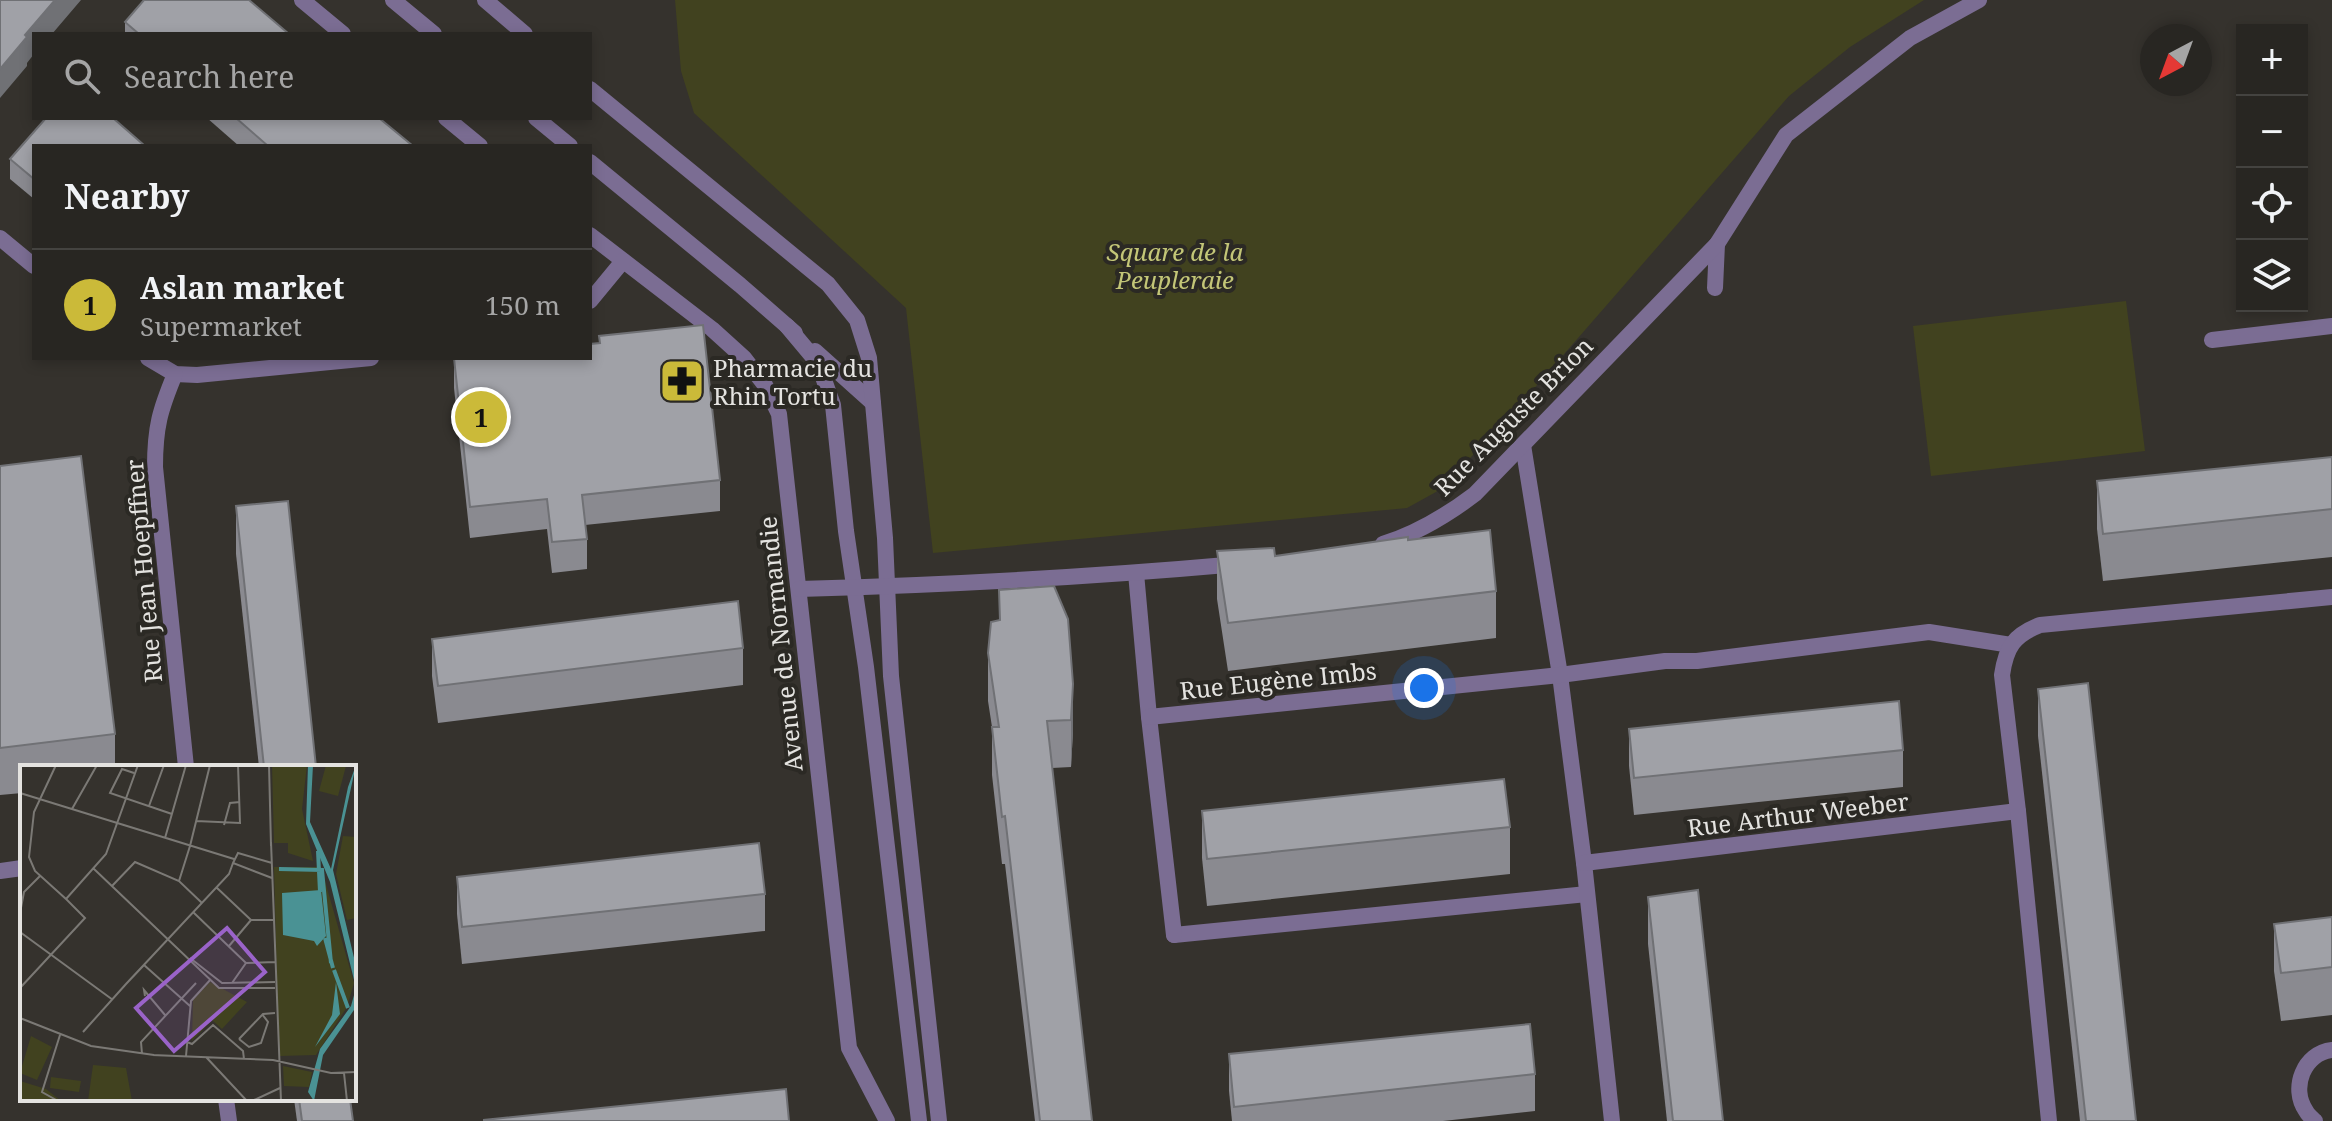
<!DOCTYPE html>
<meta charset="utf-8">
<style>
body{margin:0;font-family:"Noto Serif",serif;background:#302e2a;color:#f1f3f6}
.controls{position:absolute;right:24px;top:24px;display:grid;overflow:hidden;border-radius:0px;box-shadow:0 4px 12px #0003}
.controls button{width:72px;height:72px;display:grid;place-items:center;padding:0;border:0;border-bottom:2px solid #444340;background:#282622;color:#f1f3f6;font:40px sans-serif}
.compass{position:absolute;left:2140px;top:24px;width:72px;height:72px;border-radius:50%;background:#282622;box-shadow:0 4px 12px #0003;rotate:221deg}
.you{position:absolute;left:1424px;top:688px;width:28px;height:28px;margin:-20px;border:6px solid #fff;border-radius:50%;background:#1a73e8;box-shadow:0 0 0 12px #1a73e833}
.badge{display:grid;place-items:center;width:52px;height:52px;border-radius:50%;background:#cbba39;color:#111;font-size:26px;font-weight:700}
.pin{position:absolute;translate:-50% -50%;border:4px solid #fff;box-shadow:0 2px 8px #0006}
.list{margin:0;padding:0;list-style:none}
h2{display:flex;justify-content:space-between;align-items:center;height:104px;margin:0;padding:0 32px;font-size:34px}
h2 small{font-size:26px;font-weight:400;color:#a5a5a5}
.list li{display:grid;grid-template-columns:52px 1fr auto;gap:24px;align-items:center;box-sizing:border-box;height:112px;padding:0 32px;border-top:2px solid #444340}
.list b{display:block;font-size:30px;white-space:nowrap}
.list p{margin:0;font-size:26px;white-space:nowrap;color:#a5a5a5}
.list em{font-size:26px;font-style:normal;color:#a5a5a5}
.icon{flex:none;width:44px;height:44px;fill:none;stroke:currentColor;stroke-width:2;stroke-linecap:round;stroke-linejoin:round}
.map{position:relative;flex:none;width:2332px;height:1121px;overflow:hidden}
.search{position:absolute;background:#282622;box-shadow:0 4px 12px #0003;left:32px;top:32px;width:560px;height:88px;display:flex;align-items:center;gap:20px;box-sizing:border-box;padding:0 28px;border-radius:0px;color:#a5a5a5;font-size:30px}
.panel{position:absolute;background:#282622;box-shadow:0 4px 12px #0003;left:32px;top:144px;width:560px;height:216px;border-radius:0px}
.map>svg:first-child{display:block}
.green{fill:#41421f}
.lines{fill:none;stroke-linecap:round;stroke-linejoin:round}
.lane{stroke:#7b6d93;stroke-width:16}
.street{stroke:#7b6d93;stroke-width:16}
.wall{fill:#8a8a90}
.shaded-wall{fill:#707175}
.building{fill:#a0a1a7;stroke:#707175;stroke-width:2}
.labels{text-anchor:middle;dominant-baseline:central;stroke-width:8;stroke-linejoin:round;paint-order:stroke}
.park-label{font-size:24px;font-style:italic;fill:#c3c677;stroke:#2b2924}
.poi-label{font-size:24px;fill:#e4e3e0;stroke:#2b2924;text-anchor:start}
.street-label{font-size:24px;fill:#e4e3e0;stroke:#2b2924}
.inset-river{fill:none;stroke:#4a9294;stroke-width:4}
.inset-road{fill:none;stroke:#7b7975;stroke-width:2}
.view{fill:#9a63c9;fill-opacity:0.15;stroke:#9a63c9;stroke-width:4}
.inset-edge{fill:none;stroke:#e4e3e0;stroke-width:4}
</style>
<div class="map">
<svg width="2332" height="1121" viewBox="0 0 2332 1121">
<rect width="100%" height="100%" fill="#35322d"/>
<g class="green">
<path d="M675,0H1924L1850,47L1789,96L1497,431L1436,492L1407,508L933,553L906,308L694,113L681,71Z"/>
<path d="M2126,301L2145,451L1931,476L1913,326Z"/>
</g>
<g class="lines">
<g class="lane">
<path d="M393,0L434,34"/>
<path d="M536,118L570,146"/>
<path d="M590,162L740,285L795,333"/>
<path d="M787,326L818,363L833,405L846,531L866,667L919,1121"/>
<path d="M2212,340L2332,326"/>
<path d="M815,351L873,403"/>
<path d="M1174,935L1587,894"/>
<path d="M2315,1121C2312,1118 2308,1115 2306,1111C2290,1088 2304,1053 2332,1050"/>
</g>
<g class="street">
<path d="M302,0L343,34"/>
<path d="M485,0L525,34"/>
<path d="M590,89L828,284L857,320L869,358L885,538L891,676L939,1121"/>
<path d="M446,118L480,146"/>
<path d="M590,235L712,329L744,358L765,385L779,414L849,1048L887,1121"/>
<path d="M0,238L34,266"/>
<path d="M1715,288L1717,244"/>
<path d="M590,301L623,261"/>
<path d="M148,358L175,374L197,375L371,358"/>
<path d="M175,374C160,410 155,427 155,467L186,767"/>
<path d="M1523,445L1560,675L1584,863L1612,1121"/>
<path d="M1383,544C1418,533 1446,516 1475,494L1717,244L1786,135L1910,38L1979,0"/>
<path d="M1136,573L1149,717L1174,935"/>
<path d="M799,589C945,585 1092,577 1238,564"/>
<path d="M1149,717L1560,675L1665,661H1697L1929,632L2011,645"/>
<path d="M1584,863L2018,811"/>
<path d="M0,871L22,868"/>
<path d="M226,1099L229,1121"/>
<path d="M2049,1121L2018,811L2002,675C2006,647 2014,635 2040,625L2332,597"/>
</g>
</g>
<g class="wall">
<path d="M125,22L289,34H125Z"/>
<path d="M207,118H379L413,146H239Z"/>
<path d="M34,146V199L10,179V159Z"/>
<path d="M599,336L720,480V511L585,525L587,539V569L552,573L547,529L470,538L454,388V358L599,343Z"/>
<path d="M2332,457V557L2103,581L2097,529V481Z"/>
<path d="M0,466L115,734V767H22V793L0,795Z"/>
<path d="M236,506L316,767H259L236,554Z"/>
<path d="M1408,540L1496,591V638L1228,671L1217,599V551L1275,556Z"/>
<path d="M1054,586L1073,731L1071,767L1052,768L1092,1121H1035L1005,864H1002L992,775V727L988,701V653L999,620Z"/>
<path d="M432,639L743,648V685L438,723L432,676Z"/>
<path d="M2038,689L2136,1121H2080L2038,736Z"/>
<path d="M1629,729L1903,750V787L1634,815L1629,766Z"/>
<path d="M1202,811L1510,827V874L1207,906L1202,858Z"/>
<path d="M457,877L765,894V931L462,964L457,914Z"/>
<path d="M1648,897L1723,1121H1667L1648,944Z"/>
<path d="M2332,917V1015L2281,1021L2274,971V924Z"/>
<path d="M1229,1054L1535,1074V1111L1443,1121H1232L1229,1091Z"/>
<path d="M294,1099H350L353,1121H297Z"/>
</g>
<g class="shaded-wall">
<path d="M55,0H81L52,34H34V54L27,63V66L0,98V69L25,35Z"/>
<path d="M1073,684V731L1071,767V720Z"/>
</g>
<g class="building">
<path d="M0,0H55L25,35L27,37L0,69Z"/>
<path d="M144,0H249L289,34H139L125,22Z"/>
<path d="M46,118H113L145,146H34V179L10,159Z"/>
<path d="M236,118H379L413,146H268Z"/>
<path d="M703,325L720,480L582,495L587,539L552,542L547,499L470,507L454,358H590V344L600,343L599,336Z"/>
<path d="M81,456L115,734L0,748V466Z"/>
<path d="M2332,457V509L2103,534L2097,481Z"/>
<path d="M288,501L316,767H264L236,506Z"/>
<path d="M1490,530L1496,591L1228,623L1217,551L1274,548L1275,556L1408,537V540Z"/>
<path d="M1054,586L1068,619L1073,684L1071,720L1047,721L1092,1121H1040L1005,816L1002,817L992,727H999L988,653L991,622L1000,620L999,590Z"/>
<path d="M738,601L743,648L438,686L432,639Z"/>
<path d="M2088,683L2136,1121H2086L2038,689Z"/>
<path d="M1899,701L1903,750L1634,778L1629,729Z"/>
<path d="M1504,779L1510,827L1207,859L1202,811Z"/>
<path d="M759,843L765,894L462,927L457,877Z"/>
<path d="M1698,890L1723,1121H1673L1648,897Z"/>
<path d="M2332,917V967L2281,973L2274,924Z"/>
<path d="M1530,1024L1535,1074L1234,1107L1229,1054Z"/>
<path d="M786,1089L789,1121H484V1120Z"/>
<path d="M299,1099H350L353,1121H302Z"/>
</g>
<defs>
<g id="pharmacy-square" transform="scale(2.3)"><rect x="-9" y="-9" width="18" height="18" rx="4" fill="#cbba39" stroke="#2b2924"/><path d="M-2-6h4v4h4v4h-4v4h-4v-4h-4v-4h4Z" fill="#111"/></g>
</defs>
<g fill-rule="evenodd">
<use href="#pharmacy-square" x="682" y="381"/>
</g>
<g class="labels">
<g class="park-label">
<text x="1175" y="251">Square de la<tspan x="1175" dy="28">Peupleraie</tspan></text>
</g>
<g class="poi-label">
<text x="713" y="367">Pharmacie du<tspan x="713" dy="28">Rhin Tortu</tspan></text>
</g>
<g class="street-label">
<text transform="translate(1513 416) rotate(-45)">Rue Auguste Brion</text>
<text transform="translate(143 571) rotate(-95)">Rue Jean Hoepffner</text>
<text transform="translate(780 644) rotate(-96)">Avenue de Normandie</text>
<text transform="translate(1278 680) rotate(-6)">Rue Eugène Imbs</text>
<text transform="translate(1798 814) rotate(-7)">Rue Arthur Weeber</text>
</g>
</g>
<g transform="translate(20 765)">
<rect width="336" height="336" fill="#35322d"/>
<path d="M252,0H287L282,44L293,96L268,88V78H254ZM306,0L326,1L318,31L299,26ZM323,71L336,72V153L327,155L316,109ZM254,102H301L334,218L327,242L296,290L259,291ZM190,217L227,237L202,264L192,255L172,276L173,235ZM11,271L32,282L17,315L0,308ZM73,300L106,303L112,336H68ZM263,301L292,307L289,322L264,321ZM31,312L61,316L59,327L30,323ZM0,316L26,324L41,336L0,335Z" fill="#41421f"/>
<path d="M288,0H293L290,57L311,104L328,22L336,0L313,105L336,201V242L303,290L294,336L288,327L300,284L331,241L336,223L310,117L286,59ZM301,125L306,171L297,181L294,176L263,170L262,128ZM316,217L320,249L295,282L312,250Z" fill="#4a9294"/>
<path class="inset-river" d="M298,86L300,127M259,104L302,105L311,198M305,173L313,203M314,205L328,243"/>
<path class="inset-road" d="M36,0L14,47L9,92L15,106L46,134M249,0L251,81M114,8L102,4L90,28L152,49M0,28L214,94M129,41L144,0M52,44L77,0M176,56L220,58L218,0M204,60L210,38L220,37M145,73L166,0M251,77L261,336M170,81L190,0M252,98L218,88L213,98L252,113M74,104L199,223H255M159,116L170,81M92,121L115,97L159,116L182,138M196,122L231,155H254M173,147L226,198M0,148L4,127L20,111M0,167L93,235M209,181L231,155M170,193L202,218L255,217M124,200L106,219L209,109L213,98M124,200L170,241M212,218L226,198L255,197M0,223L65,153L46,134L86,89L118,0M125,231L124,225L145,250M0,253L71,281L134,290M63,267L106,219M219,274L229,282L241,278L248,257L242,249M219,274L243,249L255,248M167,277L172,279L193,260L223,286L224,294M122,289L121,277L176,218M132,290L253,295L311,308L336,307M166,291L171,236L191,214M186,292L227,336M324,308L327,336M38,336L22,327L40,270M232,336L260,323"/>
<path class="view" d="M207,163L245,207L154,286L116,243Z"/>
<rect width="336" height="336" class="inset-edge"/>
</g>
</svg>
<div class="controls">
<button>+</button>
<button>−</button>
<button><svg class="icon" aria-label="locate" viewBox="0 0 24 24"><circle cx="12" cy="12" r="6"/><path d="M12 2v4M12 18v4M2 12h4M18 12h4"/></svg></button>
<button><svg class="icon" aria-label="layers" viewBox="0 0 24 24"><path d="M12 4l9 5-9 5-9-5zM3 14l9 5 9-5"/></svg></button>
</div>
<svg class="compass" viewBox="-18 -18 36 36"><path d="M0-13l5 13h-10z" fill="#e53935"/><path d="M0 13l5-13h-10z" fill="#a5a5a5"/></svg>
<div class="you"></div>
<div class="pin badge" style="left:481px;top:417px">1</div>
<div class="search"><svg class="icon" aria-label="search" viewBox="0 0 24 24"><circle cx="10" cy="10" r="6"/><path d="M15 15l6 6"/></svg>Search here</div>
<section class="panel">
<h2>Nearby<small></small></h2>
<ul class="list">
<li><span class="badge">1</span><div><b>Aslan market</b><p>Supermarket</p></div><em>150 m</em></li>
</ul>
</section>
</div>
